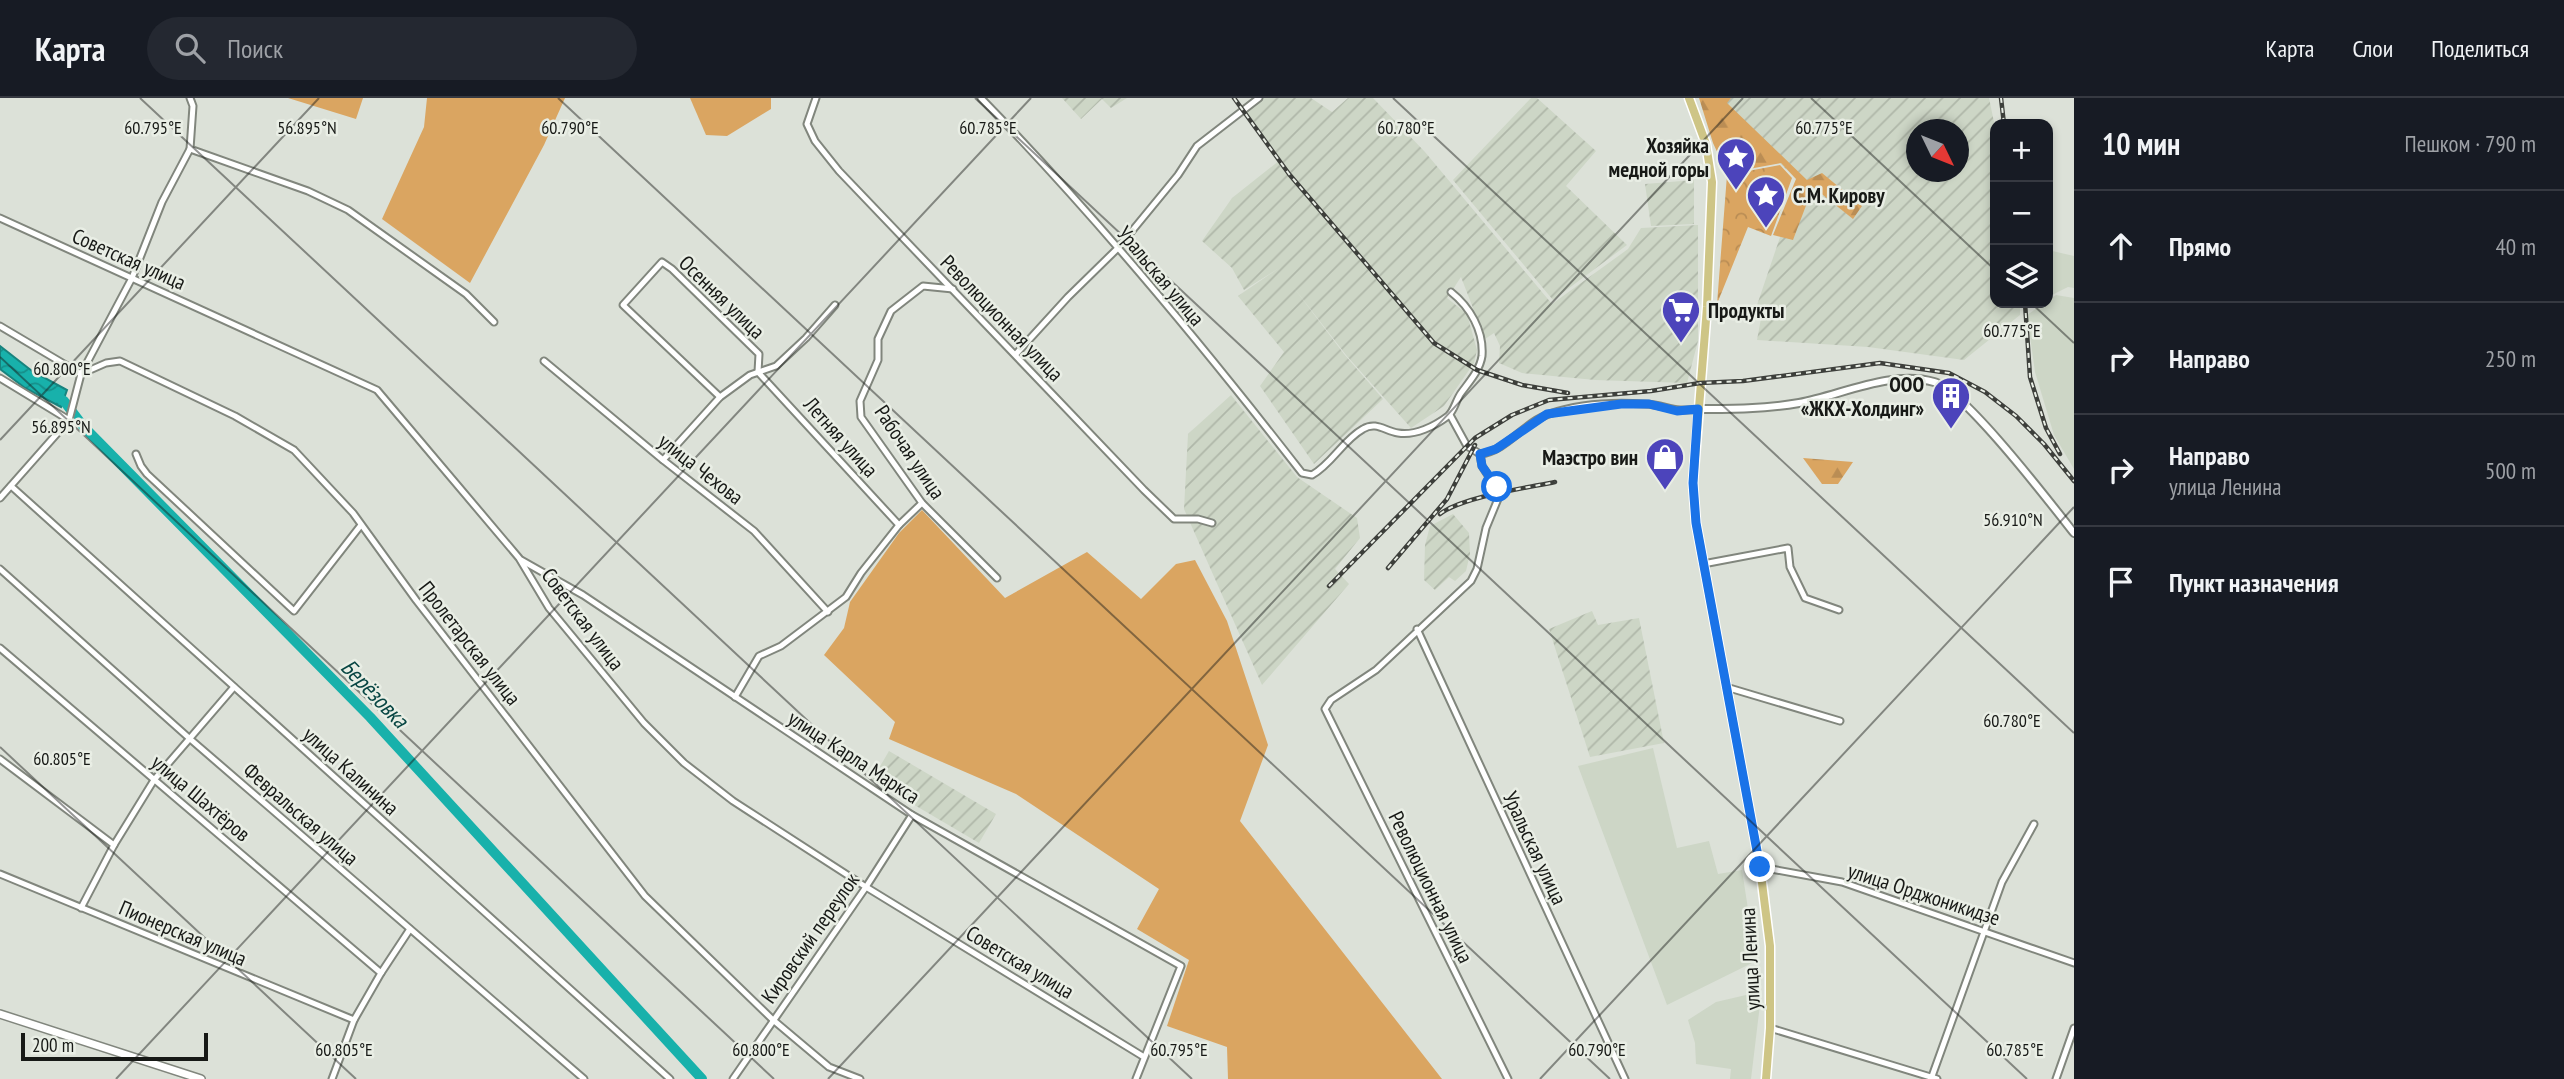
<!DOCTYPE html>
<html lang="ru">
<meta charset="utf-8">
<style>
body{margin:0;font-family:"PT Sans Narrow",sans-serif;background:#242831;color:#f1f3f6}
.controls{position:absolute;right:21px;top:21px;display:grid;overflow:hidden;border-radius:14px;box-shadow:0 4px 10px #0003}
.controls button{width:63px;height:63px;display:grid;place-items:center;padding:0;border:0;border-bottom:2px solid #363941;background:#171b24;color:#f1f3f6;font:35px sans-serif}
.compass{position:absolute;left:1906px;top:21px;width:63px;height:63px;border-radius:50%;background:#171b24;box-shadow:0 4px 10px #0003;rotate:133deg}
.scale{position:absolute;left:21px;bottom:18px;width:187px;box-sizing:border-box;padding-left:7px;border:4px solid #171916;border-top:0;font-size:19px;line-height:24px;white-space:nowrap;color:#171916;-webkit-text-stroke:5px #e9eee5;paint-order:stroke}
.stop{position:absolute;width:21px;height:21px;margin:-16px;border:5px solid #1a73e8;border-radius:50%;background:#fff}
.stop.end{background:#1a73e8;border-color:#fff;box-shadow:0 2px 7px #0008}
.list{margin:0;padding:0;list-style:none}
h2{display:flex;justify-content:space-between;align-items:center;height:91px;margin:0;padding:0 28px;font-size:30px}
h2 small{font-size:23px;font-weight:400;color:#9ea1a6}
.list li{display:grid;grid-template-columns:46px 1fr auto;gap:21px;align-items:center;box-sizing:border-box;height:112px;padding:0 28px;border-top:2px solid #363941}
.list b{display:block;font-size:26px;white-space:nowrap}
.list p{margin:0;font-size:23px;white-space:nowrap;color:#9ea1a6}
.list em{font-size:23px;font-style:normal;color:#9ea1a6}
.icon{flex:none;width:38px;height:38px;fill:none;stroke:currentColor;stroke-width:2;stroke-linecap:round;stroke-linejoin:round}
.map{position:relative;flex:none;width:2074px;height:981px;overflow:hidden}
header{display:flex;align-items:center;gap:42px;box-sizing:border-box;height:98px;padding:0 35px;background:#171b24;border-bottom:2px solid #363941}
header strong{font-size:33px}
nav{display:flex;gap:38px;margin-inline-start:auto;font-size:24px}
.search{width:490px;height:63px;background:#242831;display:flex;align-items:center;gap:18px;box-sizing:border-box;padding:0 24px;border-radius:38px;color:#9ea1a6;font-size:26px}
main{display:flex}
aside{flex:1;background:#171b24}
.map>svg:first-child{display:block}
.built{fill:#cdd6c6}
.industrial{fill:url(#industrial-furrows);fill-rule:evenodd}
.green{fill:#daa561}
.forest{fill:url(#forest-firs)}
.park{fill:url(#park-crowns)}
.water{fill:url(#water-waves);stroke:#18837e;stroke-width:2}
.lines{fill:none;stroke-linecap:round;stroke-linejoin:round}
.river{stroke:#18b1ab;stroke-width:10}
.minor-casing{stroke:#81867d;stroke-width:9}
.tertiary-casing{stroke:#81867d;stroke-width:10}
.secondary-casing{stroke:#81867d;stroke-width:10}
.primary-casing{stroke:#fff;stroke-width:11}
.minor{stroke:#fff;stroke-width:5}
.tertiary{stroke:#fff;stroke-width:6}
.secondary{stroke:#fff;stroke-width:7}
.primary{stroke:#cec586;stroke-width:8}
.rail-casing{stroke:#3d3f3b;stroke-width:4.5}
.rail{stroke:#e9eee5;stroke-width:2;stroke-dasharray:5;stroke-linecap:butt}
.route{stroke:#1a73e8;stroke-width:9}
.ticks{fill:none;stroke:#171916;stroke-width:2;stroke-opacity:0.45}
.labels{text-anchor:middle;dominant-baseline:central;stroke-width:5;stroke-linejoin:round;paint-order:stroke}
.poi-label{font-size:21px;font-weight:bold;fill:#171916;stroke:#e9eee5;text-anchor:end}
.street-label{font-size:21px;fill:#171916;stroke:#e9eee5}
.water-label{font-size:23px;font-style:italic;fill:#084643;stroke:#e9eee5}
.ticks-label{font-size:18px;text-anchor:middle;fill:#171916;stroke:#e9eee5;stroke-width:5;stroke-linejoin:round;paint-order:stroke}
</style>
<header>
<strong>Карта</strong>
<div class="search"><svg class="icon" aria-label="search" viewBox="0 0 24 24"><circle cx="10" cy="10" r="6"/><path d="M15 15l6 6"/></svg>Поиск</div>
<nav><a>Карта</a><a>Слои</a><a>Поделиться</a></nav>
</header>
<main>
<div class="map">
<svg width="2074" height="981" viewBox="0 0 2074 981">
<defs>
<pattern id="industrial-furrows" width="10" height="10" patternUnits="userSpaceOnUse" patternTransform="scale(1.75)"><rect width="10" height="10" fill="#cdd6c6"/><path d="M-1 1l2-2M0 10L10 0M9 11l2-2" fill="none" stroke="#afb7a9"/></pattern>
<pattern id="forest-firs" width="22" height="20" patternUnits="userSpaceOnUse" patternTransform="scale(1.75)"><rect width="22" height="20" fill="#daa561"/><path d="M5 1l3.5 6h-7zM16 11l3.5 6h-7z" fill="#ba8d54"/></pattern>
<pattern id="park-crowns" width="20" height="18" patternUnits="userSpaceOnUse" patternTransform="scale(1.75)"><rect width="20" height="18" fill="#daa561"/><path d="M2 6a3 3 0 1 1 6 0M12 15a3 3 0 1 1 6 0" fill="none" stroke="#ba8d54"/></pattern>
<pattern id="water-waves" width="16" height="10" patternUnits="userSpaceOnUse" patternTransform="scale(1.75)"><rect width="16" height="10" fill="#18b1ab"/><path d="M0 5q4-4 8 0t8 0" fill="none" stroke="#158f8a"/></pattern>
</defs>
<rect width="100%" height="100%" fill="#dce1d8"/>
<g class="built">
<path d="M2048,152L2074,158V190L2068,189L2048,199Z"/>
<path d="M2056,197L2074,200V371L2054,337L2035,274L2027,217Z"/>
<path d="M1653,650L1677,750L1709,743L1718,776L1742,772L1756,863L1667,907L1578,668Z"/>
<path d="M1746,897L1761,898L1751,981H1730L1731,971L1696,966L1695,945L1688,922L1716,904Z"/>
</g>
<g class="industrial">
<path d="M1062,0H1127L1111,10L1102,1L1081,21Z"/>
<path d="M1261,0H1311L1332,14L1348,0H1373L1425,54L1552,206L1628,151L1641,130L1698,127V243L1687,285L1595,282L1522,275L1499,265L1500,248L1494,235L1485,241L1461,179L1447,200L1467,216L1477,252L1474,265L1444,308L1411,330L1346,257L1291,186L1344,256L1383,301L1314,366L1260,288L1284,254L1238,198L1279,170L1244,192L1232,170L1202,143L1232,100L1280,62L1246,13Z"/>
<path d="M1531,0H1537L1596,53L1566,88L1627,147L1553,202L1453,82Z"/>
<path d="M1716,0H1989L1995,29V205H2020V217L1964,262L1868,249L1757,242L1762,215L1755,213L1799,83L1713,4ZM1916,32H1958V74H1916Z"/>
<path d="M1694,82V126L1651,128L1645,86Z"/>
<path d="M1231,297L1297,379L1357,420L1360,440L1335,471L1349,486L1262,587L1184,411L1188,336Z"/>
<path d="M1453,416L1469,435L1470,456L1466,473L1455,483L1449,479L1435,492L1424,482L1425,447L1430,428Z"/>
<path d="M1592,513L1598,527L1639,520L1664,645L1590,659L1549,531Z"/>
<path d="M889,653L996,716L979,745L872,682Z"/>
</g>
<g class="green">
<path d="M288,0H363L356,21Z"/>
<path d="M427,0H565L544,47L470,185L382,121L424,29Z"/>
<path d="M690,0H771V11L727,38L706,37Z"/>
<path d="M922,412L1005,500L1087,454L1141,501L1176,466L1195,462L1227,523L1268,647L1240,723L1442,981H1228L1227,949L1167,928L1189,862L1137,831L1159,791L1016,696L889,641L895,624L824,557L844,530L850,504L899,435Z"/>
</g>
<g class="forest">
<path d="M1699,0H1731L1727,5L1807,82L1822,75L1862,108L1853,121L1813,89L1793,142L1773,137L1796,81L1781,65L1727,75L1713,45Z"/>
<path d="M1803,360L1853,364L1838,386H1822Z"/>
</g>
<path class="park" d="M1780,67L1792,80L1771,138L1748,129L1717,206L1727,77Z"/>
<path class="water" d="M0,248L32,273L67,292L61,309L25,290L0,271Z"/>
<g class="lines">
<path class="river" d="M54,297L64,303L83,328L370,619L702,981"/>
<g class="minor-casing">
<g id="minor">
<path d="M816,0L807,26L815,43L839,73L1144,392L1174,421H1198L1212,425"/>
<path d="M981,0C1096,118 1201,245 1302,375L1312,377C1332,366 1343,342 1363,331C1376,323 1385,333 1398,335C1415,338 1435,328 1448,318C1454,313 1456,302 1461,295C1469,284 1480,272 1482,258C1484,233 1470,209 1451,194"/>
<path d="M190,51L308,93L348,112L466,196L494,224"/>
<path d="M0,120L377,292L519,460L549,510L644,625L684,665L733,703L866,789L1144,959"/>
<path d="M953,191L923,188L891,213L878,241V262L860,303L861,319L922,405L997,480"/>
<path d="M0,228L81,276L106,265L120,263L235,318L294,352L353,415L416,502L645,798L772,921L829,969L860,981"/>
<path d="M1016,256L1068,199L1118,150L1178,77L1197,48L1259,0"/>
<path d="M544,263L663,362L754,433L828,514"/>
<path d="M758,274L899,427"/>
<path d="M0,280L69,322"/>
<path d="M720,299L623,207L662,164L672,171L759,256L758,274"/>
<path d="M1450,317L1467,348L1480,356C1507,353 1524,324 1549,316C1578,306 1615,304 1645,306C1667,307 1673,315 1698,311"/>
<path d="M136,356L141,368L147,376L294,513L361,427"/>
<path d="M1480,356L1482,368L1500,396L1486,430L1477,471L1471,483L1376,572L1331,602L1325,611L1508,981"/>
<path d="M663,362L720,299L750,277L776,268L806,240L835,207"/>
<path d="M11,388L670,981"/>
<path d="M0,400L69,322L81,276L132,180L162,104L190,51L193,8L190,0"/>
<path d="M521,462L583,497L912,717L1181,868L1136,981"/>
<path d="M1703,466L1788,450L1790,469L1805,500L1839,512"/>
<path d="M0,471L189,640L584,981"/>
<path d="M1417,531L1625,981"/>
<path d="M0,550L381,875"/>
<path d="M1726,589L1840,623"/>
<path d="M735,599L759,558L781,548L846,499L861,475L899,427L922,405"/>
<path d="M0,661L114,747"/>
<path d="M1760,769L1842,784L2074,865"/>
<path d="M0,776L354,922"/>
<path d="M81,810L114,747L154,682L234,589"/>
<path d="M1770,930L1937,981"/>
<path d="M332,981L354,922L381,875L410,831"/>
<path d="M733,981L866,789L912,717"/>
<path d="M1931,981L2002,784L2034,726"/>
<path d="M2056,981L2074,930"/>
</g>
</g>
<g class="tertiary-casing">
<path id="tertiary" d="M1698,311C1732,311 1765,311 1799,305C1842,297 1890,272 1934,284C1964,292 2051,406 2074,435"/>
</g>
<g class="secondary-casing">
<path id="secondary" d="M0,916L201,981"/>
</g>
<g class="primary-casing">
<path id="primary" d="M1689,0L1706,46L1712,84L1707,209L1693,385L1696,425L1760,769L1770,848V930L1766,981"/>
</g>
<use href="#minor" class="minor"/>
<use href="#tertiary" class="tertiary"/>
<use href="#secondary" class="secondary"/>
<use href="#primary" class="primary"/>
<g class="rail-casing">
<g id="rail">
<path d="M1234,0L1289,76L1434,245L1477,272L1522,287L1568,295"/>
<path d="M2001,0L2004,26"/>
<path d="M2025,205L2030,279L2046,330L2060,356"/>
<path d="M1440,416C1462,399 1526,390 1555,384"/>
<path d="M1388,470L1447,401L1475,347"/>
<path d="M1329,488L1475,340L1512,317L1549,302L1651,293L1700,285L1743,283L1880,265L1949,275L1985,294L2016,318L2044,346L2074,383"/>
</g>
</g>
<use href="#rail" class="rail"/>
</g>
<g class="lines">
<path class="route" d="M1497,389L1482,368L1480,356L1496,351L1547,316L1621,306H1649L1677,313L1698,311L1693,385L1696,425L1760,769"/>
</g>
<path class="ticks" d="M140,0L1192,981M558,0L1610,981M975,0L2027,981M1393,0L2074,635M1811,0L1995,172M2031,205L2074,245M0,259L774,981M0,342L319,0M0,649L356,981M116,981L1031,0M828,981L1743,0M1540,981L2074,409"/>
<defs>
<g id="sight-pin" transform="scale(2.0125)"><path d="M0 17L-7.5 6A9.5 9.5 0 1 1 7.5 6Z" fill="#4c44bb" stroke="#e9eee5"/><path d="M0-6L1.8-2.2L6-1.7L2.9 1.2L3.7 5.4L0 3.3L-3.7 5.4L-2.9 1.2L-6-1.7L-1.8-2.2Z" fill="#fff"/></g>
<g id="supermarket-pin" transform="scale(2.0125)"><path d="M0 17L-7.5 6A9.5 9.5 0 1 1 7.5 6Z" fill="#4c44bb" stroke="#e9eee5"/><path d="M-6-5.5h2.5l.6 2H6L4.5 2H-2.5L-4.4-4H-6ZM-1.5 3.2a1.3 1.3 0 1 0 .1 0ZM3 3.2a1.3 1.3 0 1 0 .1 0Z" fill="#fff"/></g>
<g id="building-pin" transform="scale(2.0125)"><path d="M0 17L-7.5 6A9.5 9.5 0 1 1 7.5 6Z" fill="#4c44bb" stroke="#e9eee5"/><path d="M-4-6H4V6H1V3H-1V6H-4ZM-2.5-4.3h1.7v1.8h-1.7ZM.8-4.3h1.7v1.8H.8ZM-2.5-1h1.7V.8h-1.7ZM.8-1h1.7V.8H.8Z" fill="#fff"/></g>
<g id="shop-pin" transform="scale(2.0125)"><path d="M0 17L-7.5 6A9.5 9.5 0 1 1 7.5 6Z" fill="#4c44bb" stroke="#e9eee5"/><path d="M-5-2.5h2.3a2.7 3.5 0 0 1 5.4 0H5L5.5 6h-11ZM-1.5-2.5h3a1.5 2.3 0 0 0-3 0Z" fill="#fff"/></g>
</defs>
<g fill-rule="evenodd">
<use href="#sight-pin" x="1736" y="59"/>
<use href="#sight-pin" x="1766" y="97"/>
<use href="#supermarket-pin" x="1681" y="212"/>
<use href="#building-pin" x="1951" y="298"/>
<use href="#shop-pin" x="1665" y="359"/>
</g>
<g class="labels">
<g class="poi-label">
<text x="1709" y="47">Хозяйка<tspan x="1709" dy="24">медной горы</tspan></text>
<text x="1793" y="97" text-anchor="start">С.М. Кирову</text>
<text x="1708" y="212" text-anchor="start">Продукты</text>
<text x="1924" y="286">ООО<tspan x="1924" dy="24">«ЖКХ-Холдинг»</tspan></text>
<text x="1638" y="359">Маэстро вин</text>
</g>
<g class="street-label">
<text transform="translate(129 161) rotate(24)">Советская улица</text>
<text transform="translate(1161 178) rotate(50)">Уральская улица</text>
<text transform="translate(722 199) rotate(44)">Осенняя улица</text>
<text transform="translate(1002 220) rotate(46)">Революционная улица</text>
<text transform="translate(841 339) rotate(48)">Летняя улица</text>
<text transform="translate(910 354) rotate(56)">Рабочая улица</text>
<text transform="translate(701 371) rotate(38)">улица Чехова</text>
<text transform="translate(583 521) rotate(53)">Советская улица</text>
<text transform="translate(470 545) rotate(52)">Пролетарская улица</text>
<text transform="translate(854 659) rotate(33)">улица Карла Маркса</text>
<text transform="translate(351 673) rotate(42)">улица Калинина</text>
<text transform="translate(201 700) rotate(40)">улица Шахтёров</text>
<text transform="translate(301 716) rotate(41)">Февральская улица</text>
<text transform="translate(1535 750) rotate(65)">Уральская улица</text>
<text transform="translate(1431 789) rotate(64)">Революционная улица</text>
<text transform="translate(1924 796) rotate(18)">улица Орджоникидзе</text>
<text transform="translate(183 835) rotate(23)">Пионерская улица</text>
<text transform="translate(810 840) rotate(-55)">Кировский переулок</text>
<text transform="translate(1750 861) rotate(-93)">улица Ленина</text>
<text transform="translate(1020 864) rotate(31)">Советская улица</text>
</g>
<g class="water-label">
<text transform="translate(375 595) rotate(46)">Берёзовка</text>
</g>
</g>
<g class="ticks-label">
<text x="153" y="36">60.795°E</text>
<text x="570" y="36">60.790°E</text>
<text x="988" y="36">60.785°E</text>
<text x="1406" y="36">60.780°E</text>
<text x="1824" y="36">60.775°E</text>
<text x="307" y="36">56.895°N</text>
<text x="2012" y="239">60.775°E</text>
<text x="62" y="277">60.800°E</text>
<text x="61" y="335">56.895°N</text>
<text x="2013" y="428">56.910°N</text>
<text x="2012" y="629">60.780°E</text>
<text x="62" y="667">60.805°E</text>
<text x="344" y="958">60.805°E</text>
<text x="761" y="958">60.800°E</text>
<text x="1179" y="958">60.795°E</text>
<text x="1597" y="958">60.790°E</text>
<text x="2015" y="958">60.785°E</text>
</g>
</svg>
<div class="controls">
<button>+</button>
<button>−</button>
<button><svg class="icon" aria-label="layers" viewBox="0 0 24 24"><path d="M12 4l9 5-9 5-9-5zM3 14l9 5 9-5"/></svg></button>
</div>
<svg class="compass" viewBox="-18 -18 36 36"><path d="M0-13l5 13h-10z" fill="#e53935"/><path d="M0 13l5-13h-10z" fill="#9ea1a6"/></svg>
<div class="scale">200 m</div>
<div class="stop" style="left:1497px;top:389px"></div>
<div class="stop end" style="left:1760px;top:769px"></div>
</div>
<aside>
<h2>10 мин<small>Пешком · 790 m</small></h2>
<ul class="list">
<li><svg class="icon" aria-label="ahead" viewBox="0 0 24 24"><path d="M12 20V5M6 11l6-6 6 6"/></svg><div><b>Прямо</b></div><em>40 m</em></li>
<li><svg class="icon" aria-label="right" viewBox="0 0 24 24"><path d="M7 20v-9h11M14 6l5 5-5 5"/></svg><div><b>Направо</b></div><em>250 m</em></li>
<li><svg class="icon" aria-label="right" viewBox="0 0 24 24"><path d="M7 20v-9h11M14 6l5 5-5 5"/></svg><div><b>Направо</b><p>улица Ленина</p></div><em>500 m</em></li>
<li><svg class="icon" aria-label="arrive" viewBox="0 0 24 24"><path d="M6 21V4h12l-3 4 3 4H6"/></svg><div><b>Пункт назначения</b></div></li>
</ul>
</aside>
</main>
